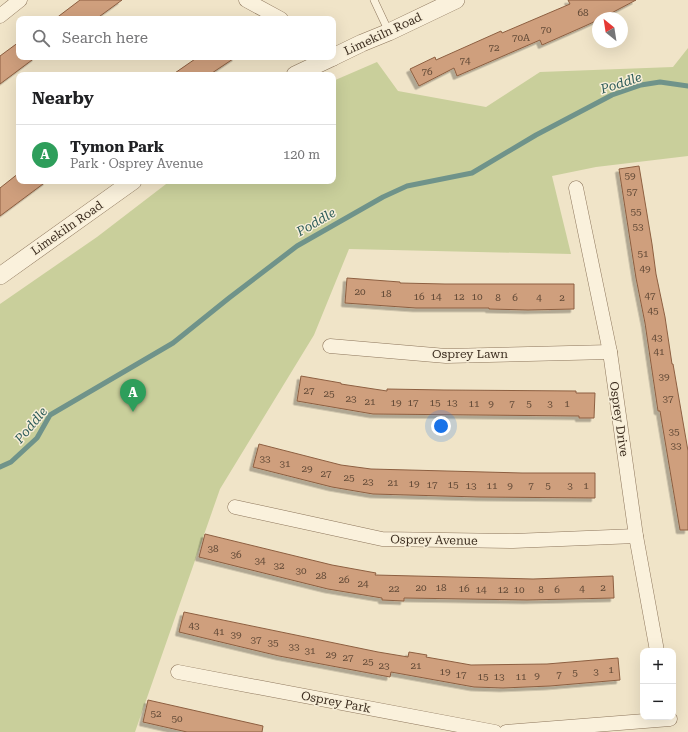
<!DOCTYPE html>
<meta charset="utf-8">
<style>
body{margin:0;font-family:"Roboto Serif",serif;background:#f6f6f6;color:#202124}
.controls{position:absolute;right:12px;bottom:12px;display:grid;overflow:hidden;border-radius:8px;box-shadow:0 4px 16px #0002}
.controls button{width:36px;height:36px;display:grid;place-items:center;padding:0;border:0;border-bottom:1px solid #e0e0e0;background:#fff;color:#202124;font:20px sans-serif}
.compass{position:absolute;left:592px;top:12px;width:36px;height:36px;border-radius:50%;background:#fff;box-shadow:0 4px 16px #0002;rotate:330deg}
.you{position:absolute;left:441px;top:426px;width:14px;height:14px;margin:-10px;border:3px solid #fff;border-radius:50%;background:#1a73e8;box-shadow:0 0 0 6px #1a73e833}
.badge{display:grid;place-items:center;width:26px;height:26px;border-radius:50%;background:#111827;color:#fff;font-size:13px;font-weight:700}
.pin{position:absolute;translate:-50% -33px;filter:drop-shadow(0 1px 2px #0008)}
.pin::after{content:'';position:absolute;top:21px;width:14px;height:12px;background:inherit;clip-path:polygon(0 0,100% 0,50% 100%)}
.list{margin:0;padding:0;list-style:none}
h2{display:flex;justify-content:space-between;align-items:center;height:52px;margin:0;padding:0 16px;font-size:17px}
h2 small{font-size:13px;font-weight:400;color:#757577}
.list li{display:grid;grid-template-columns:26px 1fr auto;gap:12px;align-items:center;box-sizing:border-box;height:60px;padding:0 16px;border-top:1px solid #e0e0e0}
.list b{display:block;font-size:15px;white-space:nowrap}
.list p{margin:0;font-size:13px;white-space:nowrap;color:#757577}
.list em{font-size:13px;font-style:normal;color:#757577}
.icon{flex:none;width:22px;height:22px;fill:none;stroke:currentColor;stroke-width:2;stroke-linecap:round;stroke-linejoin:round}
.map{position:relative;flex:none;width:688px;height:732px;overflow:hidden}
.search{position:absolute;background:#fff;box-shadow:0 4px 16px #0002;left:16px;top:16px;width:320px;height:44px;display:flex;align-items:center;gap:10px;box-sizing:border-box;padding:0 14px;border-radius:8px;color:#757577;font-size:15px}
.panel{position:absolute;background:#fff;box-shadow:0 4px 16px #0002;left:16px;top:72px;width:320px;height:112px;border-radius:8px}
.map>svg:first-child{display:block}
.green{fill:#c9cf9b}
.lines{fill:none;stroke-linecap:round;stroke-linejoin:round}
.stream{stroke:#6f938a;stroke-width:5}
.building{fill:#cf9f7d;stroke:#8d5f41;filter:url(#shadow)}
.service-casing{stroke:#8d765c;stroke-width:8}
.minor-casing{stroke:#8d765c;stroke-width:15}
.tertiary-casing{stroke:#8d765c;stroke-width:18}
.service{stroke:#faf1dc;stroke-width:7}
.minor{stroke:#faf1dc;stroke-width:14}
.tertiary{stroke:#faf1dc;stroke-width:17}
.labels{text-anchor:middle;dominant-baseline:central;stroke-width:3;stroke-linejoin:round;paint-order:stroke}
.number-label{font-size:10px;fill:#624a37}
.street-label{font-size:12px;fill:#3d2e20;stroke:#f7eed8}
.water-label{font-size:13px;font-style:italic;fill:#2f5d5a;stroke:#f7eed8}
</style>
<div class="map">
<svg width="688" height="732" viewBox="0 0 688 732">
<defs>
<filter id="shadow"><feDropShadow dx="-3.5" dy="3.5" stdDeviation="0" flood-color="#0004"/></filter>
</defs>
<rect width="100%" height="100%" fill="#f0e4c8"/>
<path class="green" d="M688,48V156L596,167L552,176L571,254L349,249L314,335L220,489L135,732H0V304L97,237L170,181H333V81L377,62L398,91L486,107L540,72L673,67Z"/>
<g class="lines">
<path class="stream" d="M0,467L11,462L37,438L50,415L173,343L229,298L297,246L383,197L407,186L472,173L536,135L612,95L641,85L660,82L688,86"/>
</g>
<g class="building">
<path d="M80,0H122L96,19H55Z"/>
<path d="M568,0H636L602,18H598V20L585,26L542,45L540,40L457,76L454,68L419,86L410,69L435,57L436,60L501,31L502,33L570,4Z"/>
<path d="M19,42V57H36L0,84V56Z"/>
<path d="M198,57H236L209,75H172Z"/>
<path d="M639,166L652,244L656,274L665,317L672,364H673L688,451V530H680L660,411H658L645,323L636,278L619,169Z"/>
<path d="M19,173V181H47L0,216V188Z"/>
<path d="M347,278L400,282V283L445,284H574V309L528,310L489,309V308H416L345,303Z"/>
<path d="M301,376L341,383V384L387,391V389L444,390L576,391V393H595L594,418H579V416L373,414L297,401Z"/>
<path d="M259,444L341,465L371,469L522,473H595V498L479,497L373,494L332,487L253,467Z"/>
<path d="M205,534L332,565L376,573L375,575L533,579L613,576L614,598L527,600L404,598V601L382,600V598L328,589L199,557Z"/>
<path d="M184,612L378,652L408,657L409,652L427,655L426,657L471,665L547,664L618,658L620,680L550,686L503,688L474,687L391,672L390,677L279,656L179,632Z"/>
<path d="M148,700L263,726L262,732H187L143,722Z"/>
</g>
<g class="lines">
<g class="service-casing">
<path id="service" d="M374,0L389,32"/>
</g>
<g class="minor-casing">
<g id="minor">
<path d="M246,0L281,19"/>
<path d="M0,16L20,0"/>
<path d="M576,188L610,352L636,536L657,651"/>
<path d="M330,346L446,356L610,352"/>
<path d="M235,507L382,539L513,541L636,536"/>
<path d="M178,672L495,732"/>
<path d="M506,732L670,719"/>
</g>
</g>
<g class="tertiary-casing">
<g id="tertiary">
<path d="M333,57L362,43L389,32L456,0"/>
<path d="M295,75L333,57"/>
<path d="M0,276L133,181"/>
</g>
</g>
<use href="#service" class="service"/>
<use href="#minor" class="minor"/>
<use href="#tertiary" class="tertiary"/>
</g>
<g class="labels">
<g class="number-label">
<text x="583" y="12">68</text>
<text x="546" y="29">70</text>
<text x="521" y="37">70A</text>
<text x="494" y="47">72</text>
<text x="465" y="60">74</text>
<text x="427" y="71">76</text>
<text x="630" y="175">59</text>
<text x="632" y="191">57</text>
<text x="636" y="211">55</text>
<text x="638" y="226">53</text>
<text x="643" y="253">51</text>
<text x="645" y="268">49</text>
<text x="360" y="291">20</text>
<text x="386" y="293">18</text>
<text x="650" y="295">47</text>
<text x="419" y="296">16</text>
<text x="436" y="296">14</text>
<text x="459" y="296">12</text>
<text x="477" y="296">10</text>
<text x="498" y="297">8</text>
<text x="515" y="297">6</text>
<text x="539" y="297">4</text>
<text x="562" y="297">2</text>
<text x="653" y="310">45</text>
<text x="657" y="337">43</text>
<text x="659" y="351">41</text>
<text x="664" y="376">39</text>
<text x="309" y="390">27</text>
<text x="329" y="393">25</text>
<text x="351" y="398">23</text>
<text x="668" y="398">37</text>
<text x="370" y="401">21</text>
<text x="396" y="402">19</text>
<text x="413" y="402">17</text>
<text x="435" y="402">15</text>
<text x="452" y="402">13</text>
<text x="474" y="403">11</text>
<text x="491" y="403">9</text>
<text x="512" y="403">7</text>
<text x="529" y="403">5</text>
<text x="550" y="403">3</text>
<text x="567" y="403">1</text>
<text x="674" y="431">35</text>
<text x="676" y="445">33</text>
<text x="265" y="458">33</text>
<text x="285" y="463">31</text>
<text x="307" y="468">29</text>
<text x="326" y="473">27</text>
<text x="349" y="477">25</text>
<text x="368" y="481">23</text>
<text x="393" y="482">21</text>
<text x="414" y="483">19</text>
<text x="432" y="484">17</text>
<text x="453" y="484">15</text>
<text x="471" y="485">13</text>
<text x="492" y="485">11</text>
<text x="510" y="485">9</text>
<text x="531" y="485">7</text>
<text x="548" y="485">5</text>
<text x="570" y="485">3</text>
<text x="586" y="485">1</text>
<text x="213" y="548">38</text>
<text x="236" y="554">36</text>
<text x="260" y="560">34</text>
<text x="279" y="565">32</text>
<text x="301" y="570">30</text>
<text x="321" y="575">28</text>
<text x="344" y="579">26</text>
<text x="363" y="583">24</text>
<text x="421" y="587">20</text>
<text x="441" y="587">18</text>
<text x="603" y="587">2</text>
<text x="394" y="588">22</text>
<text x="464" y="588">16</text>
<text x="582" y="588">4</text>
<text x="481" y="589">14</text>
<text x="503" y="589">12</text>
<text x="519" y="589">10</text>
<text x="541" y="589">8</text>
<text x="557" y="589">6</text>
<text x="194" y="625">43</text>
<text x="219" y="631">41</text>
<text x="236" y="634">39</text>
<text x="256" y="639">37</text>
<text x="273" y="642">35</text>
<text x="294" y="646">33</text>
<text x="310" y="650">31</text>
<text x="331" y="654">29</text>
<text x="348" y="657">27</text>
<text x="368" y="661">25</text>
<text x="384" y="665">23</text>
<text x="416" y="665">21</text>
<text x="611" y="669">1</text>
<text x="445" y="671">19</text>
<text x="596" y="671">3</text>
<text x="575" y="672">5</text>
<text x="461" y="674">17</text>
<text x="559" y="674">7</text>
<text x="537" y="675">9</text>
<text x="483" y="676">15</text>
<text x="499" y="676">13</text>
<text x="521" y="676">11</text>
<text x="156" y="713">52</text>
<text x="177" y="718">50</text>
</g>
<g class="street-label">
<text transform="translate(383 34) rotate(-25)">Limekiln Road</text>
<text transform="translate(67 228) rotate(-35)">Limekiln Road</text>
<text x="470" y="354">Osprey Lawn</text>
<text transform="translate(619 419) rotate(82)">Osprey Drive</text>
<text transform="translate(434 540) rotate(1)">Osprey Avenue</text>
<text transform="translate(336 702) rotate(11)">Osprey Park</text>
</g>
<g class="water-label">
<text transform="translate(621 83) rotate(-18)">Poddle</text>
<text transform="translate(316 222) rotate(-30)">Poddle</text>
<text transform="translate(31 425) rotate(-50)">Poddle</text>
</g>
</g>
</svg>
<div class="controls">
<button>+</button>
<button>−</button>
</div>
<svg class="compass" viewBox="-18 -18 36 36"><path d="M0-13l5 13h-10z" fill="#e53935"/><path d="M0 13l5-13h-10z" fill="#757577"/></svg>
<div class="you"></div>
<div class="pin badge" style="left:133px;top:412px;background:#2e9e5b">A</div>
<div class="search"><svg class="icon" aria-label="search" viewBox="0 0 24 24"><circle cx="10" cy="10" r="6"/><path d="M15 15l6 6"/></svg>Search here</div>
<section class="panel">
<h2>Nearby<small></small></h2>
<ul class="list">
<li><span class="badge" style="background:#2e9e5b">A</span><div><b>Tymon Park</b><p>Park · Osprey Avenue</p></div><em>120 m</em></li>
</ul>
</section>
</div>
